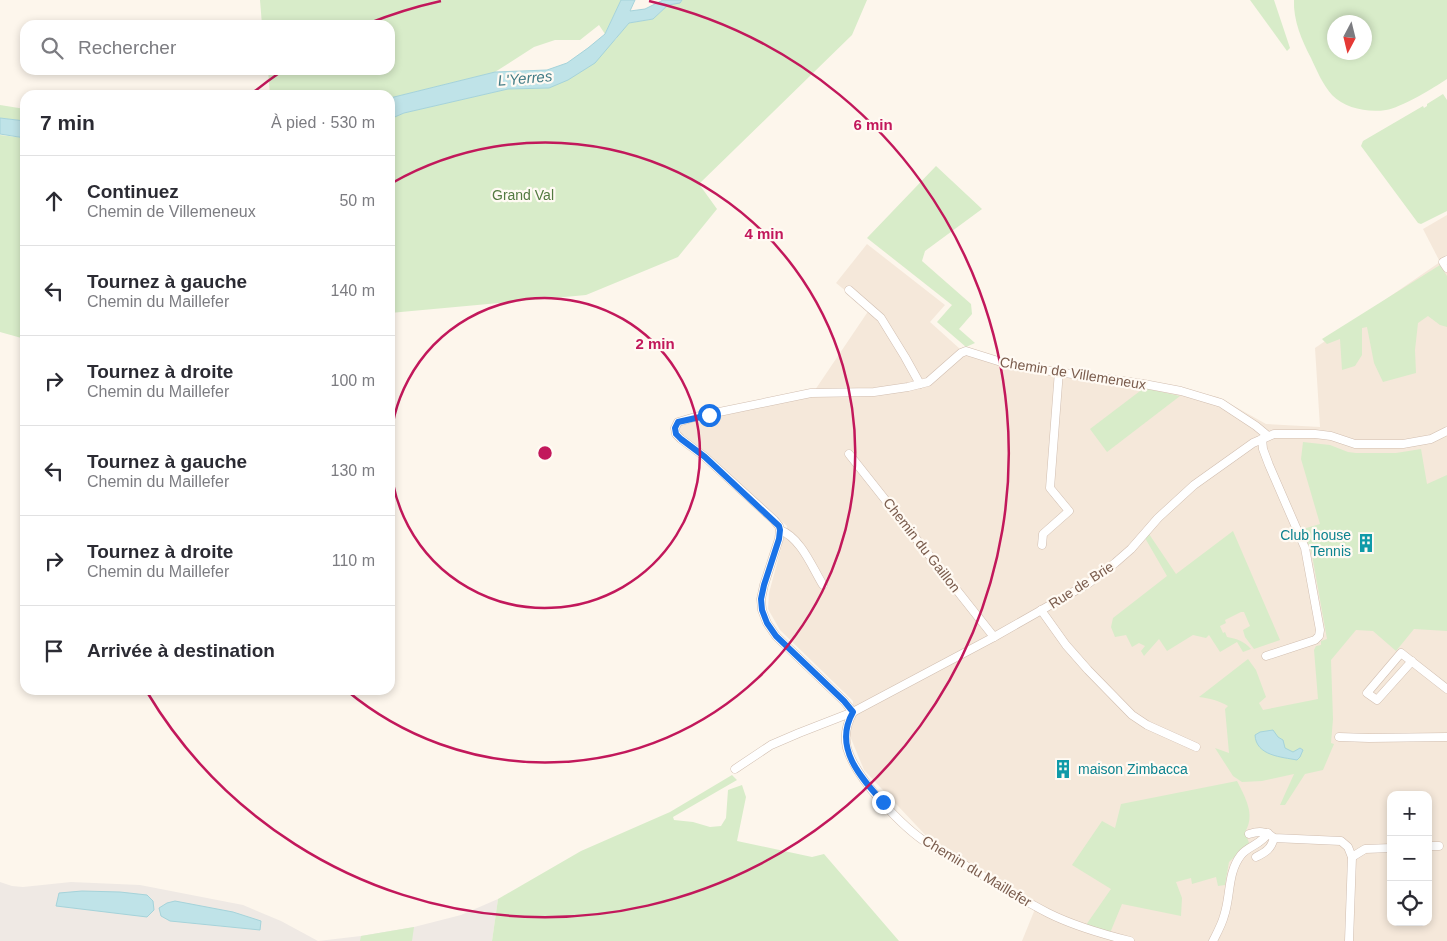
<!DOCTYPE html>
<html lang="fr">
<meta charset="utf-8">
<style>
body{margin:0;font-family:Arial,sans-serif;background:#f2f2f3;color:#2b2b33}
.controls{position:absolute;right:15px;bottom:15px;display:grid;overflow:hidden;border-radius:10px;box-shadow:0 2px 8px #0003}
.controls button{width:45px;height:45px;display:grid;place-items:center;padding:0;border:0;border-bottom:1px solid #e1e1e2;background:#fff;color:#2b2b33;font:25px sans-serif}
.compass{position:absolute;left:1327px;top:15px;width:45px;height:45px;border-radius:50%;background:#fff;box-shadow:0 2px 8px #0003;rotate:187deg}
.stop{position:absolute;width:15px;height:15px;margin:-11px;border:4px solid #1a73e8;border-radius:50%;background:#fff}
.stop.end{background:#1a73e8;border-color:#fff;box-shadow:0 1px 5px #0008}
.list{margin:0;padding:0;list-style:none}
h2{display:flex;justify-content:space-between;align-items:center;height:65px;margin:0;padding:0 20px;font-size:21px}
h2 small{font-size:16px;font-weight:400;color:#7c7c81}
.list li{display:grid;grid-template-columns:32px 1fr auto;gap:15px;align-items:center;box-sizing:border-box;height:90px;padding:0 20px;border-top:1px solid #e1e1e2}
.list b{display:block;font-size:19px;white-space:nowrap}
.list p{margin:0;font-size:16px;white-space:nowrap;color:#7c7c81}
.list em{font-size:16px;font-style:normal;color:#7c7c81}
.icon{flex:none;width:28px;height:28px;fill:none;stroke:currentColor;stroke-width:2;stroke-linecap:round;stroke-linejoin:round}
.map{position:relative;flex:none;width:1447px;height:941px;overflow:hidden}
.search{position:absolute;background:#fff;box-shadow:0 2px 8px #0003;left:20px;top:20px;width:375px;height:55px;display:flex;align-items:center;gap:12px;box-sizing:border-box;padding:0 18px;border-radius:15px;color:#7c7c81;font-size:19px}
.panel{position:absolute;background:#fff;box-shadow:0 2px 8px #0003;left:20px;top:90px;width:375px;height:605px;border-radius:15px}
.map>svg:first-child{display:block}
.residential{fill:#f5e8da;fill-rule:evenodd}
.industrial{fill:#efe9e4}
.green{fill:#d8ecc9;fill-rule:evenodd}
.water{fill:#bfe3e8;stroke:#a5d3da}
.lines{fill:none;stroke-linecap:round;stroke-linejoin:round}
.minor-casing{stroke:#d1beb0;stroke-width:9}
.minor{stroke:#fff;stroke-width:8}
.route{stroke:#1a73e8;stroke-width:6}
.ring{fill:none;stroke:#c2185b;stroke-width:2.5}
.labels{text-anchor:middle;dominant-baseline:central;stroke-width:4.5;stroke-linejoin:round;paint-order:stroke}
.park-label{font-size:14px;fill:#537a41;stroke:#fffaf3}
.street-label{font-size:14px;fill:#7a5c4d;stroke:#fffaf3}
.culture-label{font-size:14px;fill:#0d838f;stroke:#fffaf3;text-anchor:end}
.water-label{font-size:15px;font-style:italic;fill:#437c86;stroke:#fffaf3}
.centre{fill:#c2185b;stroke:#fffaf3;stroke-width:2.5}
.ring-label{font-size:15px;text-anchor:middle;font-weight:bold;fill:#c2185b;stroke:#fffaf3;stroke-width:4.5;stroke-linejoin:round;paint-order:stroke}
</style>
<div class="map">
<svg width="1447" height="941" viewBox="0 0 1447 941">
<rect width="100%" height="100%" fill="#fdf6ec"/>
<path class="residential" d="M1447,215V941H1022L1035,909L932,842L864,770L850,736L853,701L780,630L768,609L769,593L787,526L707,455L678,433L679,423L815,390L869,310L836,283L867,244L945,305L930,322L960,349L1010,364L1134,378L1218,397L1266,424L1320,427L1315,348L1440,262L1423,229ZM1391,795H1428V922H1391Z"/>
<path class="industrial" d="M0,882L12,886L23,887L71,882L140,885L243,905L281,921L318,941L361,936L414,927L461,915L498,899L492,941H0Z"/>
<g class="green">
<path d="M260,0H621L605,34L599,25L580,40H555L534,47L495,72L390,98V95H270L268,70H390V25H262Z"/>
<path d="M682,0H867L852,35L699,184L717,209L678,257L586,295L390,313V119L404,113L508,89L549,88L616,39L623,29L629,23L653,19L668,5L679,3Z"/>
<path d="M1250,0H1274L1290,48L1287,51Z"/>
<path d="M1294,0H1447V79C1434,88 1400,108 1386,110C1367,113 1345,108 1332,95C1323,85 1317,71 1311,58C1302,41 1293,20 1294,0ZM1334,22H1364V52H1334Z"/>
<path d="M1443,94L1447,100V211L1421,224L1418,223L1361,146L1363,141L1423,106L1424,108L1427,106V104Z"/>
<path d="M0,105L25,109V121L0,118Z"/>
<path d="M0,135L25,138V339L0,332Z"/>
<path d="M936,166L982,209L925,251L922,261L971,304L972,314L959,329L975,343L966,347L937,322L952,305L867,238Z"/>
<path d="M1440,265L1447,276V327L1440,325L1428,316L1418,323L1415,350L1416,373L1383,382L1374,363L1367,327L1362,328V355L1355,366L1342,370L1340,339L1327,344L1322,339Z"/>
<path d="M1144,388L1180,396L1107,452L1090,429Z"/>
<path d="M1303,442L1330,445L1348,452L1356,453H1396L1421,449L1427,484L1447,475V631L1414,629L1396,651L1373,631L1356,630L1331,660L1333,719L1331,743L1334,744L1323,770L1305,774L1285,805H1280L1294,774L1262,781L1242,782L1233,776L1215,748L1229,753L1225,709L1228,706C1220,701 1209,698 1199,697L1248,659L1256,670L1266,697L1259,703L1263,710L1318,699L1314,650L1316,646L1321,645V641L1327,639L1312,555L1303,529L1320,524L1301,459Z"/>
<path d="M1233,531L1280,640L1254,649L1245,637L1243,630L1250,626L1244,612H1241L1225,620L1226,623L1220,626L1223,633L1225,632L1227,637C1237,639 1244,641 1251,649L1243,652L1237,642L1220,652L1209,635L1206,638L1193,635L1167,651L1159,639L1144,656L1141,651L1145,646L1139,643L1132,647L1126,635L1115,637L1111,627L1113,618L1167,576L1145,538L1149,534L1176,574Z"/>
<path d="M732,775L737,780L673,817L674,820L693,822L710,827L721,826L726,818L728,790L742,785L746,797L737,841L812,857L824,854L899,941H492L498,899L581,851L670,812Z"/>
<path d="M1237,781C1245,797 1256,815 1245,832L1249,843L1229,862L1225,885L1218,886L1216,877L1192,884L1191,878L1176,882L1182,898L1181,916L1122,904L1110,933L1086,925L1111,889L1072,865L1102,821L1115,828L1121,804Z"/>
<path d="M414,927L412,941H360L361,936Z"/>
</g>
<g class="water">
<path d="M621,0H635L630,11L645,9L663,0H682L680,3L668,5L653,19L629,23L595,63L568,80L549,88L508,89L404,113L390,119V98L495,72L547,70L567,63L588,48L605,34Z"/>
<path d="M0,118L25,121V138L0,134Z"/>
<path d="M1273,730L1278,737L1283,740L1285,748L1293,752L1300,748L1303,750L1300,757L1297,760C1282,757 1256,756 1255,735L1260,732Z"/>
<path d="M82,891L120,892L147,895L153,901L154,910L147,917L56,906L59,893Z"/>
<path d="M175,901L233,912L261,921L260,930L170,921L161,916L159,908L167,903Z"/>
</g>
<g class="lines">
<g class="minor-casing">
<g id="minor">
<path d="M1447,260L1443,262L1447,268"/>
<path d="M849,290L881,318L905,357L920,384"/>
<path d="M1262,439L1263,449L1269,465L1305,548L1320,630L1319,636L1315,640L1266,656"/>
<path d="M849,454L994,637"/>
<path d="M780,530C801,538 812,567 823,585"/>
<path d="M1042,545L1043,534L1069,511L1050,488L1059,371"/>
<path d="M1041,610L1066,645L1088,670L1132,715L1147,725L1196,747"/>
<path d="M1412,661L1377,700L1367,693L1401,653L1447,689"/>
<path d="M853,712L844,701L776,636L767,623L762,610L761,599L764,585L779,539L780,530L779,526L774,520L705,457L681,439L676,434L675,428L678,422L695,417L811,393L874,392L908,387L928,382L961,353L966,351L1014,366L1144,384L1181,391L1221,403L1256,426L1268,436"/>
<path d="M853,712C847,723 844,736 847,748C856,779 903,828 930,845C940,852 952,858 963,864C991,881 1019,898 1048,913C1074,926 1102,934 1130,941"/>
<path d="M1339,737L1369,738L1447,737"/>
<path d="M735,769L771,745L799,733L853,712L994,637L1089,583L1115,563L1131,549L1158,518L1194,485L1253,443L1274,434H1315L1331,436L1355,444H1403L1431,439L1447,431"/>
<path d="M1249,834C1259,831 1266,831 1274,838L1341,841L1348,847L1352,857L1349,941"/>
<path d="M1428,846H1439"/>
<path d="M1256,857C1266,852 1271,849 1274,838"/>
<path d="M1352,857L1365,849L1391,848"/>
<path d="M1213,941C1217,933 1222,924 1224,916C1231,896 1227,873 1241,855C1248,846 1262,844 1268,833"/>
</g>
</g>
<use href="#minor" class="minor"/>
</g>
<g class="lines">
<path class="route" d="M709,415L678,422L675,428L676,434L681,439L705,457L779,526L780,530L779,539L764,585L761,599L762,610L767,623L776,636L844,701L853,712C833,747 860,777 883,802"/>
</g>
<g class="ring">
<path d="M390 452A155 155 0 1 1 390 454"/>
<path d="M392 183A310 310 0 1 1 346 690"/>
<path d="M250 95A464 464 0 0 1 282 71M367 24A464 464 0 0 1 441 1M649 1A464 464 0 1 1 147 692"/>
</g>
<defs>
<g id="building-bare" transform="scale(1.5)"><path d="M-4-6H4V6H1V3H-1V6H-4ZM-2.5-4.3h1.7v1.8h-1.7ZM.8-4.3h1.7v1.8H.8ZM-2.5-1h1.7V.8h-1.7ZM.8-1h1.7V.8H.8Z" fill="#0f9aa8" stroke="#fffaf3" stroke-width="2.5" paint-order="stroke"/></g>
</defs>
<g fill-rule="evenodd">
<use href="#building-bare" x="1366" y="543"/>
<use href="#building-bare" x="1063" y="769"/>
</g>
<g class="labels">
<g class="park-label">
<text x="523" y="195">Grand Val</text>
</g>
<g class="street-label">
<text transform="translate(1073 373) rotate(9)">Chemin de Villemeneux</text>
<text transform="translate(922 545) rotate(52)">Chemin du Gaillon</text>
<text transform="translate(1081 585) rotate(-33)">Rue de Brie</text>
<text transform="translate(977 871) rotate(31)">Chemin du Maillefer</text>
</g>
<g class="culture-label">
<text x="1351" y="535">Club house<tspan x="1351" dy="16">Tennis</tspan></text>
<text x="1078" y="769" text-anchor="start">maison Zimbacca</text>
</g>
<g class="water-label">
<text transform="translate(525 78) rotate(-5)">L'Yerres</text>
</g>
</g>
<circle cx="545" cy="453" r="8" class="centre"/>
<g class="ring-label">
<text x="873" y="130">6 min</text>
<text x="764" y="239">4 min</text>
<text x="655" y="349">2 min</text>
</g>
</svg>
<div class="controls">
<button>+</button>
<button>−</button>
<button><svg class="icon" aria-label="locate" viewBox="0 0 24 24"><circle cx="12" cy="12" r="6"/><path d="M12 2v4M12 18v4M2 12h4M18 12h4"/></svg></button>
</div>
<svg class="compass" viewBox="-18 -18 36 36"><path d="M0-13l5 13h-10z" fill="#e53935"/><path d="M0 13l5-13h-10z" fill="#7c7c81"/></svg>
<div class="stop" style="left:709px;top:415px"></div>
<div class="stop end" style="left:883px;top:802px"></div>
<div class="search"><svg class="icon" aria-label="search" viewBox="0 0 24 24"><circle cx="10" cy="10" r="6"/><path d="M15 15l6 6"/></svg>Rechercher</div>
<section class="panel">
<h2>7 min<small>À pied · 530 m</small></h2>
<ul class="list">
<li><svg class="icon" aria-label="ahead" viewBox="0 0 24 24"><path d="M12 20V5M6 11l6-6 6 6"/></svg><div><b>Continuez</b><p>Chemin de Villemeneux</p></div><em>50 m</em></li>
<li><svg class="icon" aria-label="left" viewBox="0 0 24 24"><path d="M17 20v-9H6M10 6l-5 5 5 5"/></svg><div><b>Tournez à gauche</b><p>Chemin du Maillefer</p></div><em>140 m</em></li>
<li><svg class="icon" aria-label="right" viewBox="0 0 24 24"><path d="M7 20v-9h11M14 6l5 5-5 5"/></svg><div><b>Tournez à droite</b><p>Chemin du Maillefer</p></div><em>100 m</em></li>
<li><svg class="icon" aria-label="left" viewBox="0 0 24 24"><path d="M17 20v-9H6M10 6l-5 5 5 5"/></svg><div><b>Tournez à gauche</b><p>Chemin du Maillefer</p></div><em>130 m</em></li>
<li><svg class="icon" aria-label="right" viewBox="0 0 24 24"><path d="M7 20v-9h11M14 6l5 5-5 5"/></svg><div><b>Tournez à droite</b><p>Chemin du Maillefer</p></div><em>110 m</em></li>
<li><svg class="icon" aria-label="arrive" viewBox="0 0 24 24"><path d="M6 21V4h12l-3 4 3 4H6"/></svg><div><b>Arrivée à destination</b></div></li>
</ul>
</section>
</div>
